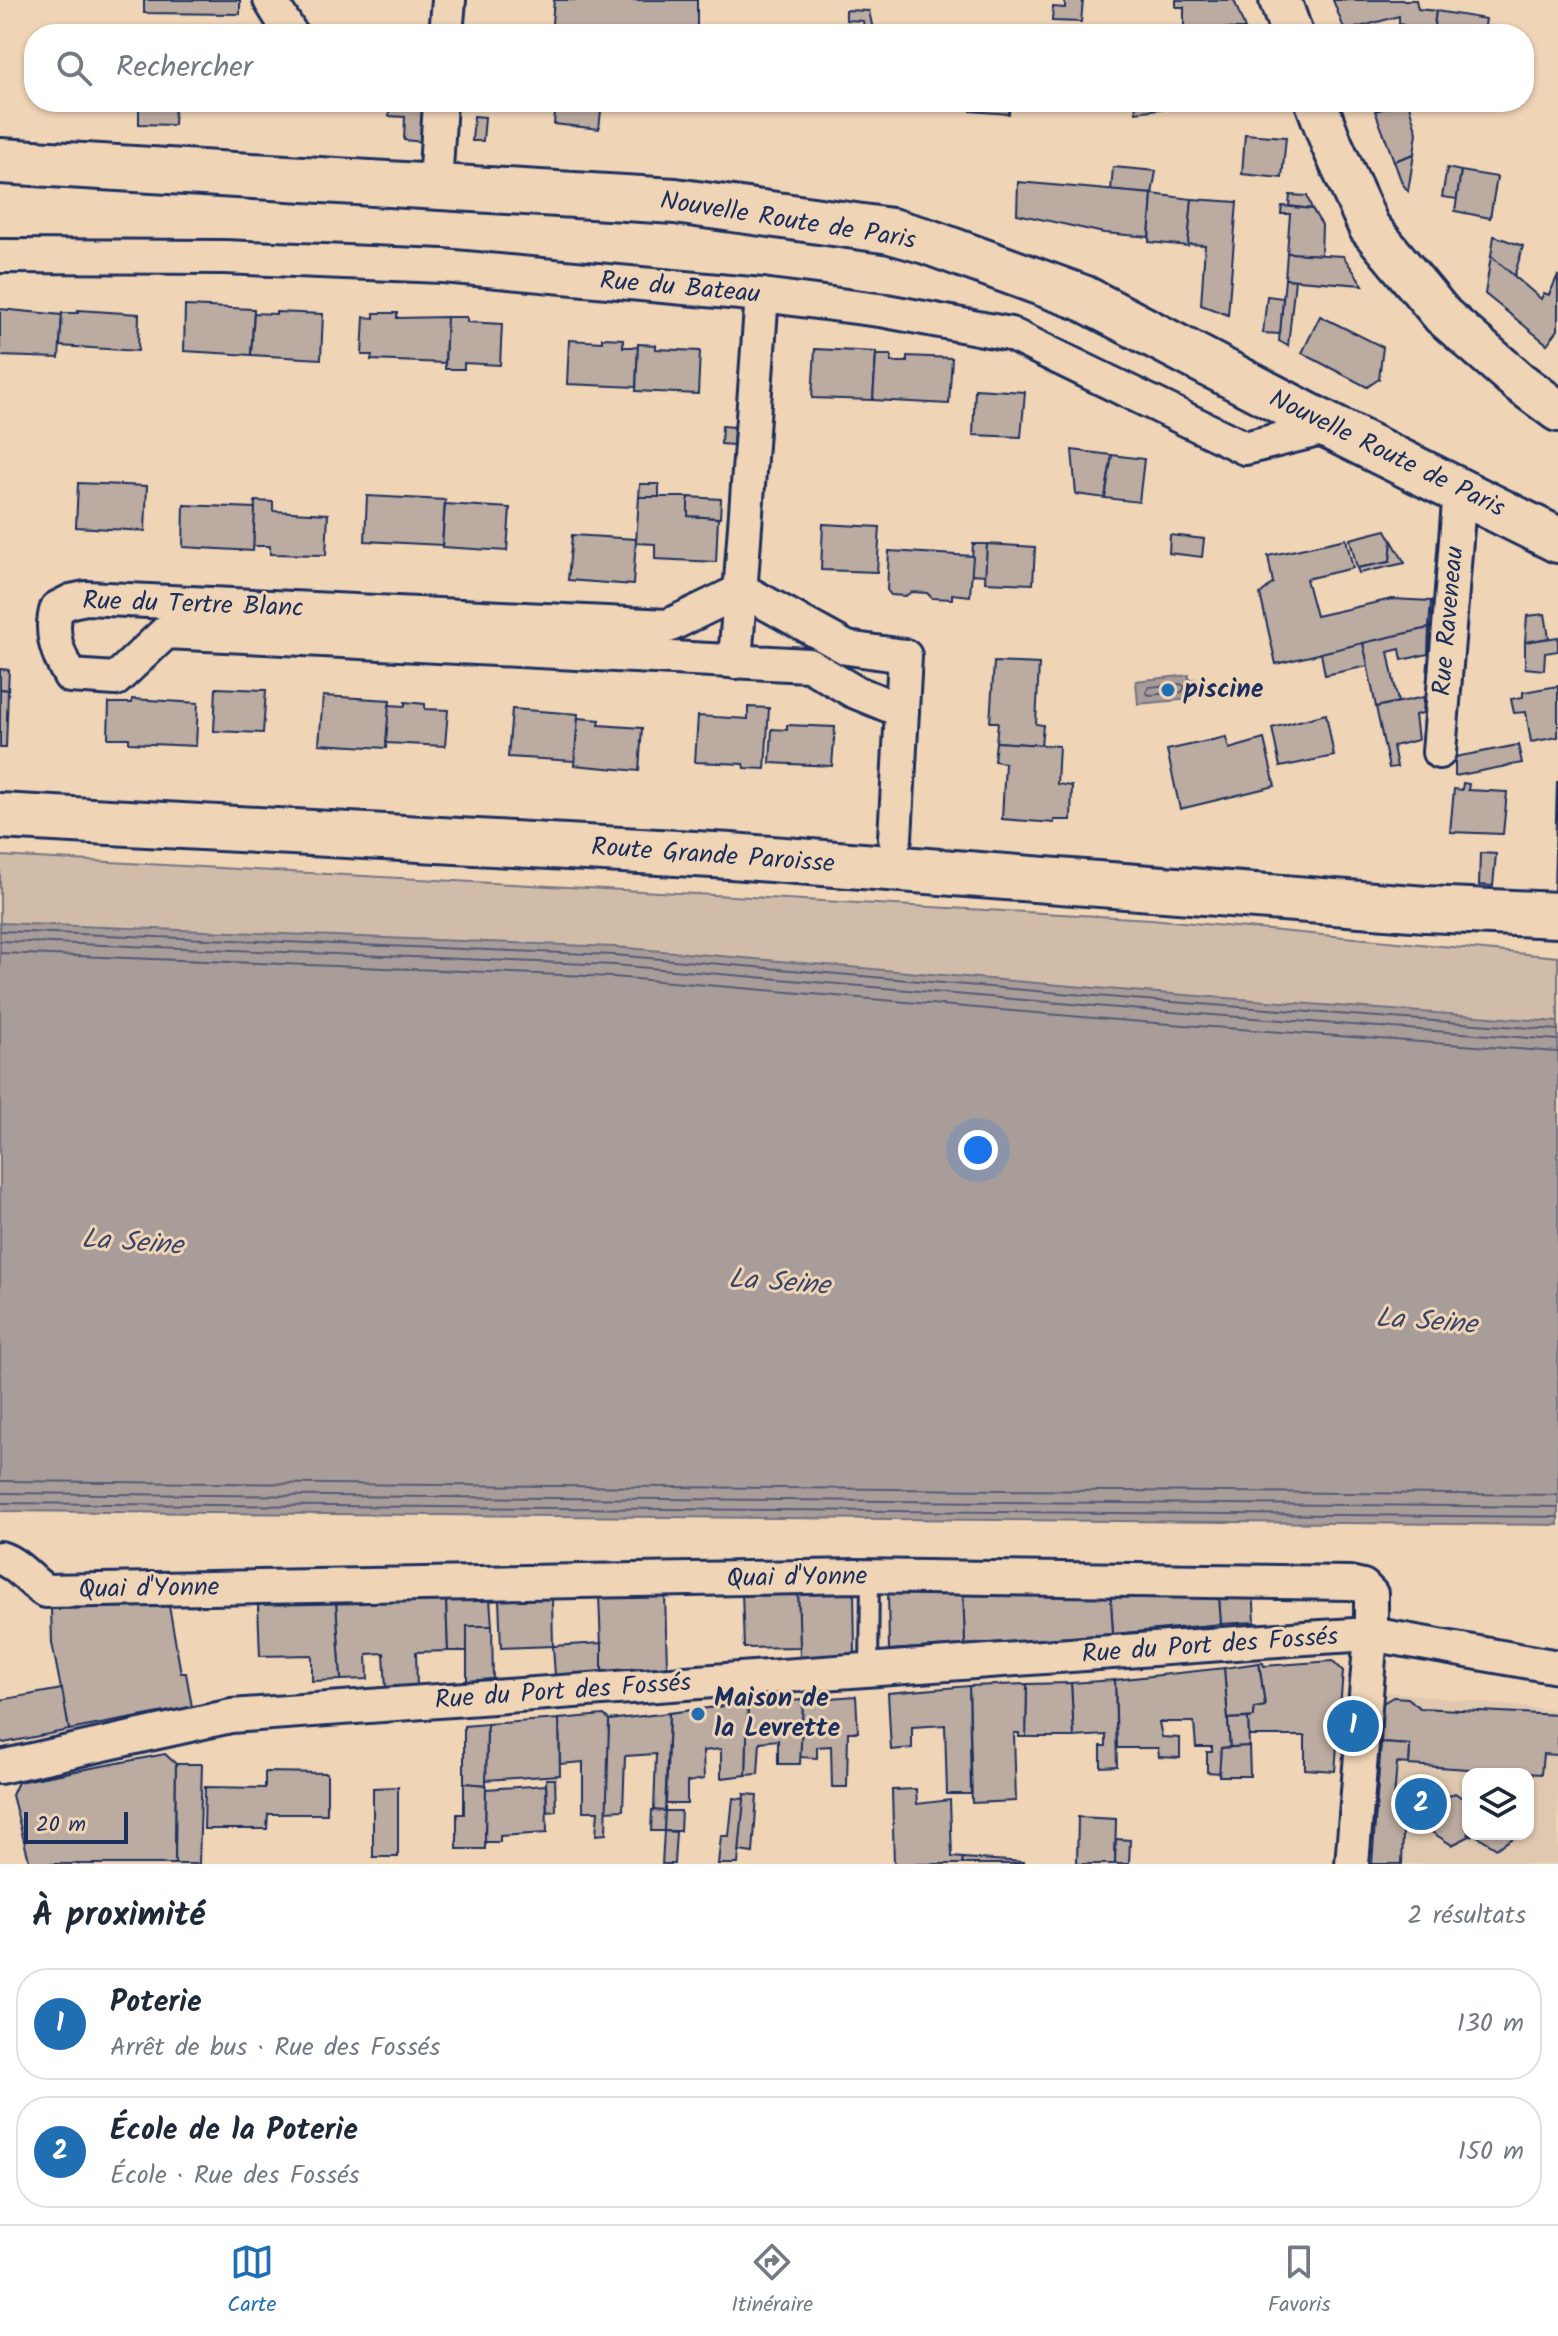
<!DOCTYPE html>
<html lang="fr">
<meta charset="utf-8">
<style>
body{margin:0;font-family:Kalam,sans-serif;background:#f6f6f7;color:#1f2937}
.controls{position:absolute;right:24px;bottom:24px;display:grid;overflow:hidden;border-radius:16px;box-shadow:0 2px 6px #0004}
.controls button{width:72px;height:72px;display:grid;place-items:center;padding:0;border:0;border-bottom:2px solid #e0e1e3;background:#fff;color:#1f2937;font:40px sans-serif}
.scale{position:absolute;left:24px;bottom:20px;width:104px;box-sizing:border-box;padding-left:8px;border:4px solid #1b2f5e;border-top:0;font-size:22px;line-height:28px;white-space:nowrap;color:#1b2f5e;-webkit-text-stroke:6px #efd4b6;paint-order:stroke}
.you{position:absolute;left:978px;top:1150px;width:28px;height:28px;margin:-20px;border:6px solid #fff;border-radius:50%;background:#1a73e8;box-shadow:0 0 0 12px #1a73e833}
.badge{display:grid;place-items:center;width:52px;height:52px;border-radius:50%;background:#1f6fb2;color:#fff;font-size:26px;font-weight:700}
.pin{position:absolute;translate:-50% -50%;border:4px solid #fff;box-shadow:0 2px 8px #0006}
.list{margin:0;padding:0;list-style:none}
h2{display:flex;justify-content:space-between;align-items:center;height:104px;margin:0;padding:0 32px;font-size:34px}
h2 small{font-size:26px;font-weight:400;color:#747a83}
.list li{display:grid;grid-template-columns:52px 1fr auto;gap:24px;align-items:center;box-sizing:border-box;height:112px;margin:0 16px 16px;padding:0 16px;border:2px solid #e0e1e3;border-radius:32px}
.list b{display:block;font-size:30px;white-space:nowrap}
.list p{margin:0;font-size:26px;white-space:nowrap;color:#747a83}
.list em{font-size:26px;font-style:normal;color:#747a83}
.icon{flex:none;width:44px;height:44px;fill:none;stroke:currentColor;stroke-width:2;stroke-linecap:round;stroke-linejoin:round}
.map{position:relative;flex:none;width:1558px;height:1864px;overflow:hidden}
.search{position:absolute;background:#fff;box-shadow:0 2px 6px #0004;left:24px;right:24px;top:24px;height:88px;display:flex;align-items:center;gap:20px;box-sizing:border-box;padding:0 28px;border-radius:32px;color:#747a83;font-size:30px}
.sheet{height:360px;background:#fff}
nav{display:flex;justify-content:space-around;align-items:center;box-sizing:border-box;height:112px;border-top:2px solid #e0e1e3;background:#fff;font-size:22px;color:#747a83}
nav a{display:grid;justify-items:center;gap:4px}
nav .on{color:#1f6fb2}
.map>svg:first-child{display:block}
.built{fill:#dfc8af;fill-rule:evenodd}
.green{fill:#d0bca9;stroke:#767684;stroke-width:2}
.water{fill:#a99d9a;stroke:#707182;stroke-width:2}
.lines{fill:none;stroke-linecap:round;stroke-linejoin:round}
.shore{stroke:#545b76;stroke-width:2}
.building{fill:#bbaba0;stroke:#1b2f5e;stroke-width:2}
.service-casing{stroke:#1b2f5e;stroke-width:22}
.minor-casing{stroke:#1b2f5e;stroke-width:38}
.tertiary-casing{stroke:#1b2f5e;stroke-width:46}
.secondary-casing{stroke:#1b2f5e;stroke-width:50}
.primary-casing{stroke:#1b2f5e;stroke-width:50}
.service{stroke:#efd4b6;stroke-width:16}
.minor{stroke:#efd4b6;stroke-width:32}
.tertiary{stroke:#efd4b6;stroke-width:40}
.secondary{stroke:#efd4b6;stroke-width:44}
.primary{stroke:#efd4b6;stroke-width:44}
.poi-dot{fill:#1f6fb2;stroke:#efd4b6;stroke-width:3}
.labels{text-anchor:middle;dominant-baseline:central;stroke-width:6;stroke-linejoin:round;paint-order:stroke}
.street-label{font-size:26px;fill:#1b2f5e;stroke:#efd4b6}
.poi-label{font-size:26px;font-weight:bold;fill:#1b2f5e;stroke:#efd4b6;text-anchor:start}
.water-label{font-size:28px;font-style:italic;fill:#37456a;stroke:#efd4b6}
</style>
<div class="map">
<svg width="1558" height="1864" viewBox="0 0 1558 1864">
<rect width="100%" height="100%" fill="#efd4b6"/>
<filter id="ink" filterUnits="userSpaceOnUse"><feTurbulence type="fractalNoise" baseFrequency=".0125" numOctaves="2"/><feDisplacementMap in="SourceGraphic" scale="16" xChannelSelector="R" yChannelSelector="G"/><feConvolveMatrix kernelMatrix="1 2 1 2 8 2 1 2 1" color-interpolation-filters="sRGB"/></filter>
<g filter="url(#ink)">
<path class="built" d="M1382,1691L1558,1711V1864H1371ZM1468,1774H1528V1834H1468Z"/>
<path class="green" d="M0,856L1151,919L1558,957V1036L0,941Z"/>
<g class="water">
<path d="M1189,675V680L1196,679L1197,683L1200,682V689L1197,690L1198,693L1191,695V699L1138,704L1136,681Z"/>
<path d="M0,923L615,947L1131,991L1558,1022V1525L0,1511Z"/>
</g>
<g class="lines">
<g class="shore">
<path d="M1181,684L1185,687L1182,692L1149,695L1146,692L1149,687Z"/>
<path d="M0,931L614,955L1131,999L1558,1030"/>
<path d="M0,941L614,965L1130,1009L1558,1040"/>
<path d="M0,953L613,977L1129,1021L1558,1052"/>
<path d="M0,1481L1558,1495"/>
<path d="M0,1493L1558,1507"/>
<path d="M0,1503L1558,1517"/>
</g>
</g>
<g class="building">
<path d="M144,0H240V14L144,13Z"/>
<path d="M554,0H697V34H551Z"/>
<path d="M1065,0H1083L1081,22L1052,21L1053,7L1065,8Z"/>
<path d="M1176,0H1234L1245,29L1184,28V7H1176Z"/>
<path d="M1333,0H1416L1418,9L1436,11L1433,34H1403L1404,25L1399,24V16L1345,31Z"/>
<path d="M846,10L869,11L874,34H865L863,21L846,20Z"/>
<path d="M1436,11L1486,19L1484,32L1465,28L1464,34H1433Z"/>
<path d="M741,26L782,28V34H740Z"/>
<path d="M824,26L856,29L855,34H823Z"/>
<path d="M139,102H175L174,125L139,124Z"/>
<path d="M390,102H419L425,108L423,142L404,140L405,117L389,116Z"/>
<path d="M482,102H528V110L481,106Z"/>
<path d="M556,102H602L599,129L554,124Z"/>
<path d="M972,102H1010L1009,114L971,111Z"/>
<path d="M1135,102H1182V106L1136,112Z"/>
<path d="M1408,102L1417,133L1414,154L1394,161L1375,111Z"/>
<path d="M474,116L485,117L483,141H472Z"/>
<path d="M1245,134L1286,137L1282,178L1242,174Z"/>
<path d="M1414,154L1408,191L1402,183L1394,161Z"/>
<path d="M1113,167L1156,171L1152,194L1111,191Z"/>
<path d="M1447,168L1461,171L1457,199L1442,197Z"/>
<path d="M1461,171L1497,177L1490,218L1455,211Z"/>
<path d="M1018,182L1152,194L1149,237L1104,233L1017,214Z"/>
<path d="M1152,194L1192,199L1188,246L1149,242Z"/>
<path d="M1290,195L1307,196L1312,209L1289,206Z"/>
<path d="M1192,199L1237,202L1228,315L1201,305L1205,245L1188,244Z"/>
<path d="M1282,206L1312,209L1322,225L1321,255L1287,253L1290,214H1281Z"/>
<path d="M1494,236L1523,246L1514,277L1491,256Z"/>
<path d="M1287,253L1343,256L1363,285L1285,279Z"/>
<path d="M1491,256L1541,299L1544,293L1549,295L1558,275V330L1547,344L1485,294Z"/>
<path d="M1285,279L1295,280L1288,346L1279,341Z"/>
<path d="M1267,296L1283,298L1280,334L1263,333Z"/>
<path d="M185,306L254,309L251,355L184,351Z"/>
<path d="M0,309L62,315L59,358L0,356Z"/>
<path d="M78,310L139,314L138,351L60,346L62,313H78Z"/>
<path d="M276,312L323,314L321,359L251,355L254,313L276,314Z"/>
<path d="M374,313H397V318L447,317L445,363L371,360L372,355H362L364,317L374,318Z"/>
<path d="M1320,316L1383,347L1379,379L1367,387L1302,353Z"/>
<path d="M447,317H467V322L502,324L500,365L464,363V369H445Z"/>
<path d="M602,338L623,339V347H638L636,387L567,384L569,340L602,342Z"/>
<path d="M638,344L656,345V349L700,351L698,394L636,391Z"/>
<path d="M815,349L876,352L873,400L812,398Z"/>
<path d="M876,355H891V362H907V356L952,358L949,404L873,400Z"/>
<path d="M975,389L1025,392L1021,437L973,435Z"/>
<path d="M722,426L734,427L733,445L721,444Z"/>
<path d="M1072,450L1112,455L1105,498L1076,494Z"/>
<path d="M1112,455L1144,459L1139,502L1105,498Z"/>
<path d="M78,483L147,486L145,531L76,527Z"/>
<path d="M640,484H659V498L639,497Z"/>
<path d="M367,496L445,500L442,545L365,541Z"/>
<path d="M639,497H688V516L718,518L716,562L655,559V544L636,543Z"/>
<path d="M688,497L721,499L720,518L688,516Z"/>
<path d="M255,501L273,502V511L328,514L326,555L270,554V546H253Z"/>
<path d="M445,504L510,508L507,551L442,547Z"/>
<path d="M184,505L255,508L253,551L183,547Z"/>
<path d="M823,524L880,527L877,572L821,570Z"/>
<path d="M1386,530L1392,541L1390,562L1357,568L1350,539Z"/>
<path d="M572,535L636,539L633,585L568,580Z"/>
<path d="M1170,535L1204,539L1202,557L1169,553Z"/>
<path d="M1346,539L1353,568L1306,579L1316,616L1392,599L1431,601L1429,628L1276,664L1260,594L1273,583L1268,556Z"/>
<path d="M1392,541L1405,563L1359,573L1357,568L1390,562Z"/>
<path d="M973,544H987L986,575L971,574Z"/>
<path d="M987,544L1035,547L1033,584L985,582Z"/>
<path d="M889,551L973,556L970,596L952,594V599L932,598L927,593L912,592L905,596L891,595L887,590Z"/>
<path d="M1545,614L1549,638L1525,642L1527,616Z"/>
<path d="M1429,628L1428,654L1402,660L1400,649L1388,652L1398,702L1376,707L1363,643Z"/>
<path d="M1558,637V651L1545,653L1544,670L1525,668V642Z"/>
<path d="M1363,643L1368,666L1325,675L1321,653Z"/>
<path d="M994,662L1039,664L1036,724L1043,725L1041,745L996,742L998,722H990Z"/>
<path d="M0,669L9,670L8,690L0,689Z"/>
<path d="M1558,686V737L1531,742L1526,712L1514,713L1511,699L1523,697V692Z"/>
<path d="M216,688L266,690L263,733L214,731Z"/>
<path d="M0,689L8,690L6,748H0Z"/>
<path d="M323,696L390,700L386,748L319,744Z"/>
<path d="M1424,697L1423,713L1415,715L1418,740L1393,746L1397,767L1389,768L1376,707Z"/>
<path d="M132,699L198,703L196,746L129,743V738H108L109,703H132Z"/>
<path d="M405,702L425,704V709L448,710L445,746L386,743L389,705L405,706Z"/>
<path d="M748,707L769,708L765,769L745,768L744,764L695,762L698,716L748,719Z"/>
<path d="M512,709L578,714L575,761L508,757Z"/>
<path d="M1326,714L1334,756L1280,767L1272,728Z"/>
<path d="M578,718L600,720L599,725L642,728L639,771L574,765Z"/>
<path d="M787,725L835,727L832,766L770,763L772,729L787,730Z"/>
<path d="M1226,737L1229,749L1264,739L1275,786L1180,809L1167,750Z"/>
<path d="M996,742L1059,746L1057,784L1072,786L1071,820H1054V823L1002,819L1005,763L994,761Z"/>
<path d="M1518,745L1522,763L1455,776V757Z"/>
<path d="M1557,782H1558V889H1554Z"/>
<path d="M1463,783L1469,784L1468,790L1507,792L1503,834L1450,832L1454,789L1462,790Z"/>
<path d="M1480,853L1496,854L1493,886L1479,885Z"/>
<path d="M1218,1584L1253,1586L1255,1622L1221,1624Z"/>
<path d="M1218,1584L1221,1624L1113,1634L1110,1585Z"/>
<path d="M1110,1585L1113,1634L965,1645L963,1589Z"/>
<path d="M963,1589L965,1645L889,1650L888,1590Z"/>
<path d="M854,1590L855,1654L800,1658L798,1591Z"/>
<path d="M798,1591L800,1647L744,1648L742,1593Z"/>
<path d="M665,1594L667,1668L602,1673L599,1595Z"/>
<path d="M552,1597L553,1646L501,1648L499,1599Z"/>
<path d="M446,1599L448,1651L416,1652L417,1687L386,1690L384,1653L367,1654L368,1679L341,1680L336,1602Z"/>
<path d="M446,1599H490L492,1626H467V1651H448Z"/>
<path d="M336,1602L341,1680L312,1681V1655L260,1656L258,1604Z"/>
<path d="M169,1606L181,1673H186L192,1707L69,1730L52,1643L51,1609Z"/>
<path d="M467,1626H492L493,1682L467,1684Z"/>
<path d="M602,1643V1673L555,1676L553,1646Z"/>
<path d="M1333,1661L1343,1671L1335,1771L1305,1769V1736H1249L1248,1718L1254,1717V1708L1265,1706L1259,1663H1263L1264,1666Z"/>
<path d="M1259,1663L1265,1706L1254,1708V1717L1228,1719L1224,1668Z"/>
<path d="M1224,1668L1230,1747L1221,1748L1220,1773L1207,1772V1752H1212V1747H1196L1194,1722H1159L1162,1737L1180,1738V1758L1159,1757L1158,1748H1117L1115,1680Z"/>
<path d="M1115,1680L1117,1766L1101,1767V1746H1106V1735L1074,1737L1071,1683Z"/>
<path d="M1071,1683L1074,1737H1026L1027,1684Z"/>
<path d="M1027,1684L1026,1737H1019V1733H1014L1016,1801L972,1803L969,1686Z"/>
<path d="M969,1686L971,1794H947L945,1725L912,1727V1748L891,1750L888,1693Z"/>
<path d="M62,1689L69,1730L4,1743L0,1741V1700Z"/>
<path d="M856,1696L858,1732H848L847,1787H832L831,1746L817,1747V1758L800,1757L803,1700Z"/>
<path d="M1393,1697L1408,1698L1420,1708L1558,1715V1755L1543,1754L1541,1774L1409,1765L1410,1745L1381,1743L1383,1703Z"/>
<path d="M803,1700L800,1764H778V1740L760,1742L758,1774L746,1775L748,1703Z"/>
<path d="M748,1703L746,1775L721,1778V1749L703,1751L704,1779L687,1782V1804H666L669,1713Z"/>
<path d="M669,1713L665,1811H654L656,1754L625,1756L623,1810L605,1811L609,1720Z"/>
<path d="M604,1715L609,1720L606,1834L596,1835L598,1811H583V1762L560,1764L559,1719Z"/>
<path d="M1248,1718L1249,1746L1230,1747L1228,1719Z"/>
<path d="M559,1719L560,1775L486,1780L487,1724Z"/>
<path d="M487,1724L486,1785L464,1783V1726Z"/>
<path d="M1381,1743L1410,1745L1409,1764L1397,1763L1394,1799L1404,1800L1402,1864H1372Z"/>
<path d="M1249,1746L1250,1776H1219L1221,1748Z"/>
<path d="M165,1754L176,1764L175,1864H30L12,1795L18,1782Z"/>
<path d="M176,1764H202L199,1864H175Z"/>
<path d="M265,1772L327,1773V1814H268L267,1829H204L205,1787L265,1788Z"/>
<path d="M546,1779H555L556,1811L547,1812Z"/>
<path d="M464,1783L486,1785L485,1849H457V1814H464Z"/>
<path d="M546,1785L547,1833L500,1836V1842H485L486,1789Z"/>
<path d="M398,1787V1857H373V1788Z"/>
<path d="M916,1789L917,1804L950,1800L952,1857L963,1858L962,1864H894L892,1790Z"/>
<path d="M1455,1793L1468,1802V1834H1474L1452,1845L1430,1831L1431,1806Z"/>
<path d="M744,1794L757,1795L753,1853L739,1851Z"/>
<path d="M733,1798L744,1799L738,1864H718L721,1836H729Z"/>
<path d="M652,1810L665,1811L664,1831H651Z"/>
<path d="M665,1811H681L680,1831H664Z"/>
<path d="M1078,1817L1116,1819L1115,1864H1077Z"/>
<path d="M664,1831L676,1832L674,1864H662Z"/>
<path d="M1474,1834H1520L1497,1848Z"/>
<path d="M1116,1839L1130,1840L1129,1864H1115Z"/>
<path d="M963,1858L1024,1862V1864H962Z"/>
</g>
<g class="lines">
<g class="service-casing">
<path id="service" d="M869,1671L870,1577"/>
</g>
<g class="minor-casing">
<g id="minor">
<path d="M270,0L291,34"/>
<path d="M446,34L449,0"/>
<path d="M435,186L440,102"/>
<path d="M0,256L224,257L443,266L762,295L886,311L1010,334L1245,448L1330,427"/>
<path d="M742,590L847,648L905,656L902,711L853,691L809,665L166,632L116,679L70,676C58,655 49,632 57,608L71,601L86,598L668,626Z"/>
<path d="M735,662L762,295"/>
<path d="M1439,752L1460,490"/>
<path d="M895,838L902,711"/>
<path d="M0,1558C17,1563 30,1581 45,1591L857,1576L1350,1583L1363,1586L1371,1594V1634L1352,1864"/>
<path d="M0,1767L231,1716L1305,1638L1371,1634L1558,1667"/>
</g>
</g>
<g class="tertiary-casing">
<g id="tertiary">
<path d="M1280,0L1292,34"/>
<path d="M1316,102L1332,145L1369,227L1443,316L1519,382L1558,411"/>
</g>
</g>
<g class="secondary-casing">
<path id="secondary" d="M0,816L731,856L1426,909L1558,915"/>
</g>
<g class="primary-casing">
<path id="primary" d="M0,161L675,201L891,231L926,241L1083,298L1330,427L1558,540"/>
</g>
<use href="#service" class="service"/>
<use href="#minor" class="minor"/>
<use href="#tertiary" class="tertiary"/>
<use href="#secondary" class="secondary"/>
<use href="#primary" class="primary"/>
</g>
</g>
<g class="poi-dot">
<circle cx="1168" cy="690" r="8"/>
<circle cx="698" cy="1714" r="8"/>
</g>
<g class="labels">
<g class="street-label">
<text transform="translate(788 221) rotate(9)">Nouvelle Route de Paris</text>
<text transform="translate(680 288) rotate(5)">Rue du Bateau</text>
<text transform="translate(1387 454) rotate(26)">Nouvelle Route de Paris</text>
<text transform="translate(193 605) rotate(2)">Rue du Tertre Blanc</text>
<text transform="translate(1449 621) rotate(-85)">Rue Raveneau</text>
<text transform="translate(713 856) rotate(4)">Route Grande Paroisse</text>
<text transform="translate(797 1578) rotate(-1)">Quai d'Yonne</text>
<text transform="translate(149 1589) rotate(-1)">Quai d'Yonne</text>
<text transform="translate(1210 1646) rotate(-4)">Rue du Port des Fossés</text>
<text transform="translate(563 1692) rotate(-4)">Rue du Port des Fossés</text>
</g>
<g class="poi-label">
<text x="1184" y="690">piscine</text>
<text x="714" y="1699">Maison de<tspan x="714" dy="30">la Levrette</tspan></text>
</g>
<g class="water-label">
<text transform="translate(132 1243) rotate(4)">La Seine</text>
<text transform="translate(779 1283) rotate(4)">La Seine</text>
<text transform="translate(1426 1322) rotate(4)">La Seine</text>
</g>
</g>
</svg>
<div class="controls">
<button><svg class="icon" aria-label="layers" viewBox="0 0 24 24"><path d="M12 4l9 5-9 5-9-5zM3 14l9 5 9-5"/></svg></button>
</div>
<div class="scale">20 m</div>
<div class="you"></div>
<div class="pin badge" style="left:1353px;top:1726px">1</div>
<div class="pin badge" style="left:1421px;top:1804px">2</div>
<div class="search"><svg class="icon" aria-label="search" viewBox="0 0 24 24"><circle cx="10" cy="10" r="6"/><path d="M15 15l6 6"/></svg>Rechercher</div>
</div>
<section class="sheet">
<h2>À proximité<small>2 résultats</small></h2>
<ul class="list">
<li><span class="badge">1</span><div><b>Poterie</b><p>Arrêt de bus · Rue des Fossés</p></div><em>130 m</em></li>
<li><span class="badge">2</span><div><b>École de la Poterie</b><p>École · Rue des Fossés</p></div><em>150 m</em></li>
</ul>
</section>
<nav>
<a class="on"><svg class="icon" aria-label="map" viewBox="0 0 24 24"><path d="M3 6l6-2 6 2 6-2v14l-6 2-6-2-6 2zM9 4v14M15 6v14"/></svg>Carte</a>
<a><svg class="icon" aria-label="directions" viewBox="0 0 24 24"><path d="M12 3l9 9-9 9-9-9zM9 14v-3h6M13 9l2 2-2 2"/></svg>Itinéraire</a>
<a><svg class="icon" aria-label="saved" viewBox="0 0 24 24"><path d="M7 4h10v16l-5-4-5 4z"/></svg>Favoris</a>
</nav>
